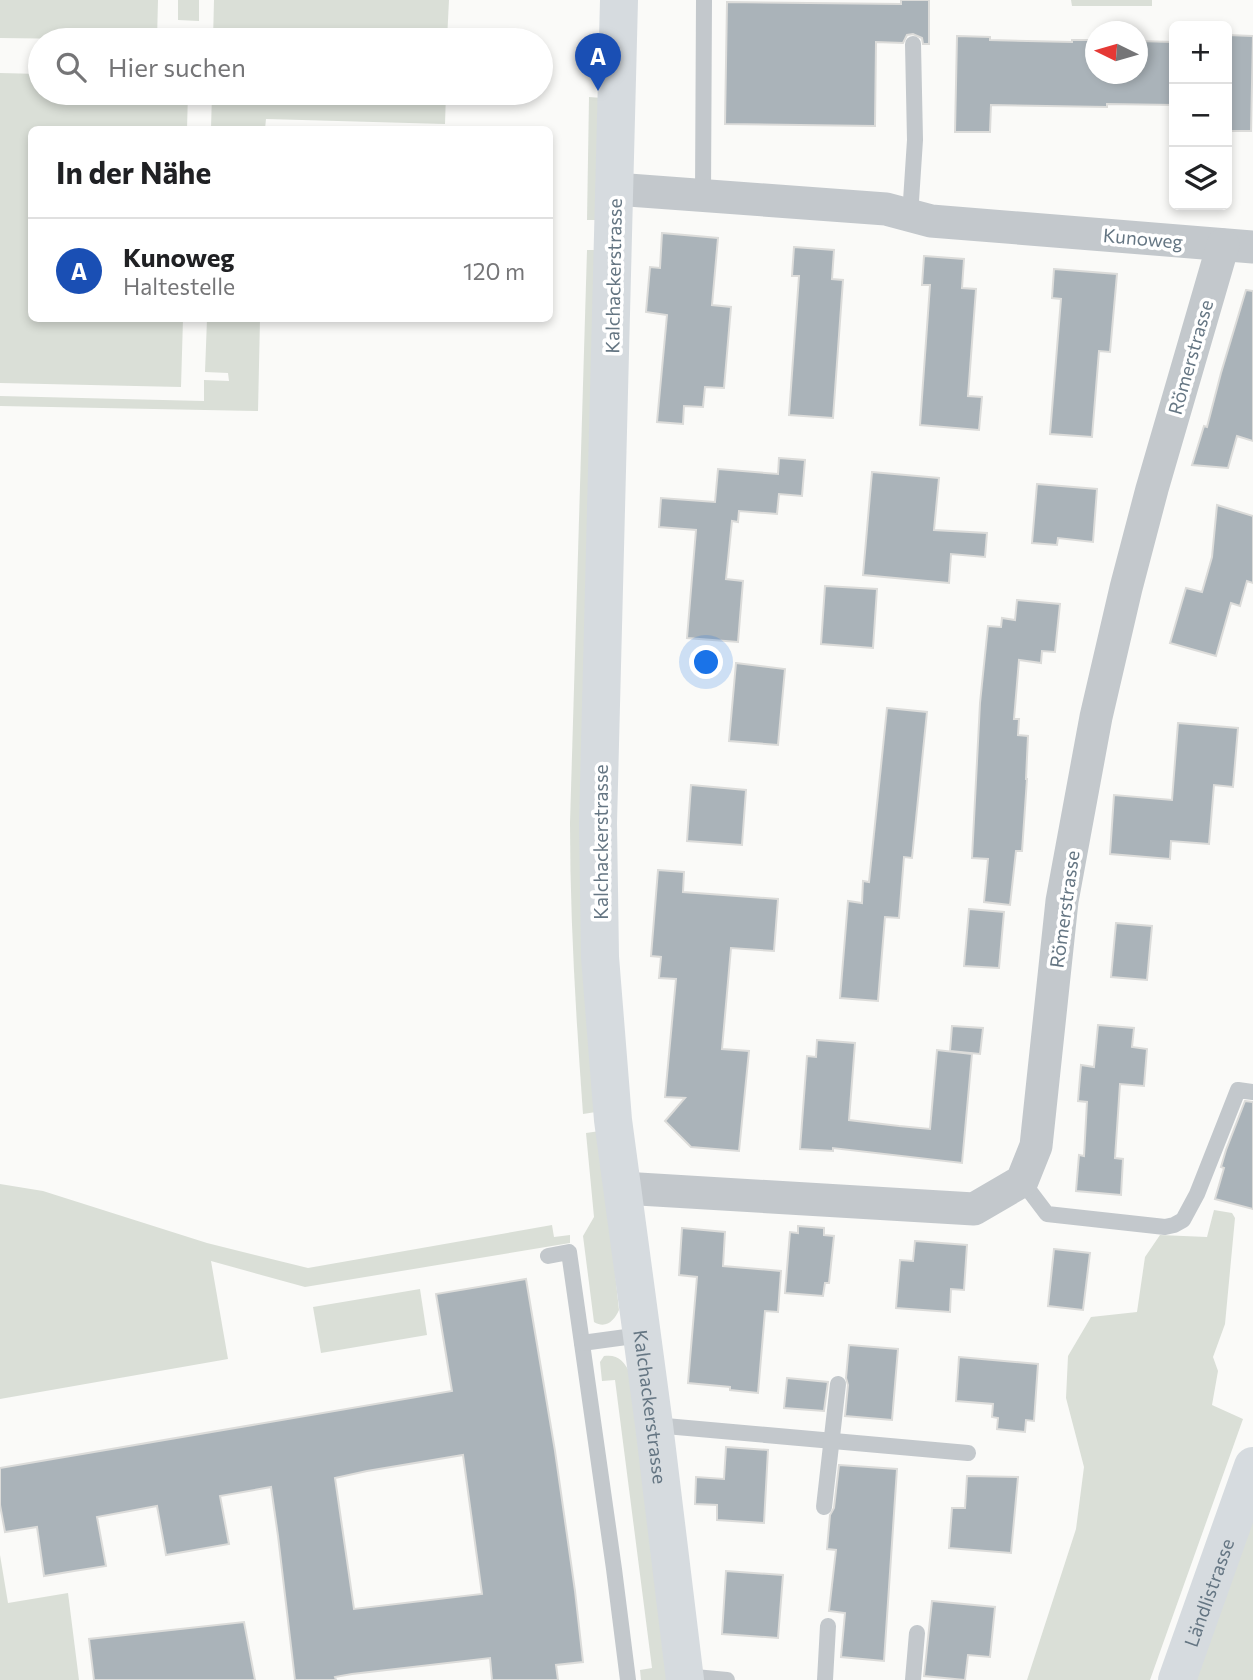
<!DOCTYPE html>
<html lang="de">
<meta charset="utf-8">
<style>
body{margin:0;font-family:Commissioner,sans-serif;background:#f6f6f6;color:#202124}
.controls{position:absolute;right:21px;top:21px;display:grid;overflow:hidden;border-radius:10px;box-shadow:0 4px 10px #0003}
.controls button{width:63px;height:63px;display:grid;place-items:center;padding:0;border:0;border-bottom:2px solid #e0e0e0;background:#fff;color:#202124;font:35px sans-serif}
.compass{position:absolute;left:1085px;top:21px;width:63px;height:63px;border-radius:50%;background:#fff;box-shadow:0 4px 10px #0003;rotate:275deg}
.you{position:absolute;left:707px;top:663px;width:24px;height:24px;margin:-18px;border:5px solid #fff;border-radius:50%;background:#1a73e8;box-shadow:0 0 0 10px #1a73e833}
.badge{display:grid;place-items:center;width:46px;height:46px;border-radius:50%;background:#ea580c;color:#fff;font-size:23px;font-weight:700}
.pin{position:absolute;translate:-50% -58px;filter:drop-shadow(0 2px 4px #0008)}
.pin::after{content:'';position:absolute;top:37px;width:24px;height:21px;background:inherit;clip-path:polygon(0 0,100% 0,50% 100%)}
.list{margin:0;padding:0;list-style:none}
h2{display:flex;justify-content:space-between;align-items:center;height:91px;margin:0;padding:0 28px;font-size:30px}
h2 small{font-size:23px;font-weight:400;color:#757577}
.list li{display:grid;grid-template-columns:46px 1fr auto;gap:21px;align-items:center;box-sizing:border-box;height:105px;padding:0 28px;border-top:2px solid #e0e0e0}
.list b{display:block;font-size:26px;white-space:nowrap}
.list p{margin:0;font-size:23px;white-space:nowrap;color:#757577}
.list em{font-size:23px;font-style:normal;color:#757577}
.icon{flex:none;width:38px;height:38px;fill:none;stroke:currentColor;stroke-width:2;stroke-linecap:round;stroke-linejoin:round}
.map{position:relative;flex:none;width:1253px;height:1680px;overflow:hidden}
.search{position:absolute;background:#fff;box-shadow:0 4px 10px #0003;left:28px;top:28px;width:525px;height:77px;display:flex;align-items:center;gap:18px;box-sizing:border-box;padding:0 24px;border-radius:38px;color:#757577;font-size:26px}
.panel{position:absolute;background:#fff;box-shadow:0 4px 10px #0003;left:28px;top:126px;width:525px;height:196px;border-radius:10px}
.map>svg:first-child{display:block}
.green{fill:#dadfd7}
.building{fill:#aab3b9;stroke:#dcdcda;stroke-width:2;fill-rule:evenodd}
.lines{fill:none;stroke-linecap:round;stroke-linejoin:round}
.lane{stroke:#c3c8cc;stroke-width:16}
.street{stroke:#c3c8cc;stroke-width:33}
.secondary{stroke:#d6dbdf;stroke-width:38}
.labels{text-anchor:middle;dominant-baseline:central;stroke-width:7;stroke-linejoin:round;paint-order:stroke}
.street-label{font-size:19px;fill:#657683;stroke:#fff}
</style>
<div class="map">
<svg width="1253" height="1680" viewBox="0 0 1253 1680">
<rect width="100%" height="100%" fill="#fafaf8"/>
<g class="green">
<path d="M0,0H158L157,40L0,38Z"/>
<path d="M178,0H199V21L178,20Z"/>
<path d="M214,0H449L447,40H213Z"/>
<path d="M935,0H1152V6H1072L1071,0Z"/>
<path d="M0,73L40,74V93H188L187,129L32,130V318L183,319L181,387L0,383Z"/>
<path d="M212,93H446L445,124L266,119L265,129H211Z"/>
<path d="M589,97L602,98L600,220H587Z"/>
<path d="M587,250H598L596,1112L583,1114C576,1017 570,920 570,823Z"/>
<path d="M207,319H260L258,411L0,406V396L204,401V380L229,381L228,373L205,372Z"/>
<path d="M600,1131L619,1310C614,1321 606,1329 594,1322L583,1236L594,1217L586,1133Z"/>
<path d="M0,1184L43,1191L207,1243L308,1268L552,1225L554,1237L570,1235V1243L305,1287L211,1261L228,1359L0,1399Z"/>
<path d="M1214,1210L1232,1213L1235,1218L1225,1324L1213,1357L1218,1371L1212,1405L1243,1419L1150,1680H1027L1076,1529L1084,1467L1066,1398L1068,1356L1091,1317L1137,1312L1145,1257L1160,1235L1207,1237Z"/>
<path d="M420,1289L427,1335L321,1353L313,1307Z"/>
<path d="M604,1356C618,1354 624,1361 630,1373L670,1680H641L640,1670L652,1668L615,1380L602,1381L600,1362Z"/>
<path d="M1253,1510V1680H1192Z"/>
<path d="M0,1555L8,1603L68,1593L79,1680H0Z"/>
</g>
<g class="building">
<path d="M901,0H929V44H923L922,38L913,34L907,35L903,43L876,42L875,126L725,124L727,2L901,4Z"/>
<path d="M1227,35L1253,36L1251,131H1227Z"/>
<path d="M957,36L990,37V40L1072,42V40H1096V74H1138V41L1174,42V105L1107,104V107L991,105L990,132H955Z"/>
<path d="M662,233L718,238L712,305L731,307L724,388L705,387L703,407L684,406L683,424L657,422L667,315L646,312L650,267L660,268Z"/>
<path d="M794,247L834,250L832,279L843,280L833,418L789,415L799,276H792Z"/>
<path d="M924,256L964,259L962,288L976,289L968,396L982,397L979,430L920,425L930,285H922Z"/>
<path d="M1054,269L1117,274L1110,352L1099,351L1092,437L1050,434L1061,299L1052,298Z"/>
<path d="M1246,290L1253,291V441L1237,436L1228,468L1192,465L1204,426L1207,427L1221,373Z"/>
<path d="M779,458L805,460L802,496L779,494L777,514L739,511L738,522L732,521L726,579L743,581L738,642L687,638L696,530L659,527L661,498L715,502L718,469L778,474Z"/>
<path d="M872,472L939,478L934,530L987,533L985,557L951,554L949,583L863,575Z"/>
<path d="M1037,484L1097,489L1093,542L1058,538L1057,545L1032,543Z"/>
<path d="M1217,505L1253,516V583L1247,581L1240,606L1231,603L1216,656L1170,643L1186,588L1202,592L1212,557Z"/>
<path d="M825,586L877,589L873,648L821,644Z"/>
<path d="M1017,600L1060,604L1055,652L1042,651L1041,663L1019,660L1014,719H1019L1018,735L1028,736L1026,779H1027L1022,851H1016L1010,905L984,902L988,859L972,858L980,703L988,626L1001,627L1002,618L1015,620Z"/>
<path d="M736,663L785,669L778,745L729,741Z"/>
<path d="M887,708L927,712L912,858L904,857L899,918L885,917L878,1001L840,998L848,901L862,903L863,881L869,882Z"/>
<path d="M1178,723L1238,728L1233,787L1214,785L1209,844L1171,841L1170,859L1110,854L1114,795L1172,800Z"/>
<path d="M691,785L746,790L742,845L687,841Z"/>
<path d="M658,870L684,872L683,892L778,899L774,951L731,948L722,1049L749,1051L739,1151L691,1147L665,1121L685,1098L665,1097L676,979L659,978L661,957L651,956Z"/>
<path d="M969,909L1004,912L999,968L964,966Z"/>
<path d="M1116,923L1152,926L1147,980L1111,977Z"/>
<path d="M1098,1025L1134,1028L1132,1047L1147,1049L1144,1086L1120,1084L1115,1158L1123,1159L1121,1195L1076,1191L1079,1155L1084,1156L1087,1102L1078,1101L1081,1065L1094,1067Z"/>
<path d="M952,1026L983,1028L980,1054L950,1051Z"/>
<path d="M817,1040L855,1043L849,1120L899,1126L930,1129L937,1050L972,1054L962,1163L833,1148V1151L800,1149L807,1056L816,1057Z"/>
<path d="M1245,1101L1253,1102V1209L1215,1199L1224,1168L1221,1167L1226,1150Z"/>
<path d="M798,1226L824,1228V1235L834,1236L829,1283H825L823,1296L785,1293L790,1232L798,1233Z"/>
<path d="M682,1228L725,1232L723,1266L781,1271L778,1312L765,1311L758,1393L730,1390V1387L688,1383L697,1277L679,1275Z"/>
<path d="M915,1241L967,1245L964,1290L951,1289L950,1312L896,1308L900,1260L913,1261Z"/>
<path d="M1054,1249L1090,1253L1083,1310L1048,1306Z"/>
<path d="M526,1279L555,1451L575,1591L583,1662L556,1665L558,1680H492L490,1658L352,1674L335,1677L336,1680H295L278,1536L271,1487L220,1496L229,1544L166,1555L157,1506L97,1517L106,1566L74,1571L44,1576L37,1527L5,1532L0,1505V1468L452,1391L436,1294ZM463,1455L482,1594L354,1609L335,1478L367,1471Z"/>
<path d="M849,1345L898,1349L892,1420L845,1416L848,1385L846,1378Z"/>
<path d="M959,1357L1038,1364L1034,1421L1026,1420L1025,1432L997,1429L998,1418L992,1417L993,1404L956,1401Z"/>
<path d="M787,1378L828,1382L824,1411L784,1408Z"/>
<path d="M726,1447L768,1450L764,1523L717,1520V1505L695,1504L696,1477L724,1479Z"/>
<path d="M839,1465L897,1469L884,1661L841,1657L845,1613L829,1611L836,1550L827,1549L830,1515L834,1508Z"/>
<path d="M967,1476L1018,1477L1011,1553L949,1548L952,1508H965Z"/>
<path d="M726,1571L783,1575L778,1638L722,1634Z"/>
<path d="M932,1601L995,1607L990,1657L968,1655L965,1680L924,1676Z"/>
<path d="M244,1622L255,1680H94L89,1639Z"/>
</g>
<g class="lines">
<g class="lane">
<path d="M703,195L704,0"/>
<path d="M910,216L915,140L913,44"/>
<path d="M1022,1181L1047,1214L1165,1227L1174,1225L1183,1220L1197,1194L1238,1090L1253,1092"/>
<path d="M548,1256L569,1252L614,1569L628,1680"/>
<path d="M582,1343L641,1335"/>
<path d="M654,1425L968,1453"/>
<path d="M824,1507L838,1384"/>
<path d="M684,1676L727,1680"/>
<path d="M825,1680L828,1626"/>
<path d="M913,1680L917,1633"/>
</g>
<g class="street">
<path d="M615,189L886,209L931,221L1253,247"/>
<path d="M622,1188L974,1209L1022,1181L1036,1146L1062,901L1096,717L1126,588L1152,489L1223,245"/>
</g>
<g class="secondary">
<path id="s1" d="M619,0L598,823L600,957L613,1120L654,1425L685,1680"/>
<path id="s2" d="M1177,1680L1253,1466"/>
</g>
</g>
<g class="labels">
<g class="street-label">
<text transform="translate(1143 238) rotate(5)">Kunoweg</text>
<text transform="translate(613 276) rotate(-89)">Kalchackerstrasse</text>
<text transform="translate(1190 357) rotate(-74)">Römerstrasse</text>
<text transform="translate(600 842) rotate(-90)">Kalchackerstrasse</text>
<text transform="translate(1064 909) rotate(-82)">Römerstrasse</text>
<text stroke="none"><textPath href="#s1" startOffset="1410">Kalchackerstrasse</textPath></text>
<text stroke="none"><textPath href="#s2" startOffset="93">Ländlistrasse</textPath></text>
</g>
</g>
</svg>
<div class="controls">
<button>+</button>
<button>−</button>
<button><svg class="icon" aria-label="layers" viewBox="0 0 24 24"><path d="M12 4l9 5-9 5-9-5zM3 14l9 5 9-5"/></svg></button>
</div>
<svg class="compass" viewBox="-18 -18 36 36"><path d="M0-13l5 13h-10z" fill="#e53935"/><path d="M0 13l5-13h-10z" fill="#757577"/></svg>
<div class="you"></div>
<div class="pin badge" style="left:598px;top:91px;background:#1a4fb4">A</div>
<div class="search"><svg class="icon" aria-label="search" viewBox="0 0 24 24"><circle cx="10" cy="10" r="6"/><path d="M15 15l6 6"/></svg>Hier suchen</div>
<section class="panel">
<h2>In der Nähe<small></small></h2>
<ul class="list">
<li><span class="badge" style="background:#1a4fb4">A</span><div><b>Kunoweg</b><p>Haltestelle</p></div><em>120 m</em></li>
</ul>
</section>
</div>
